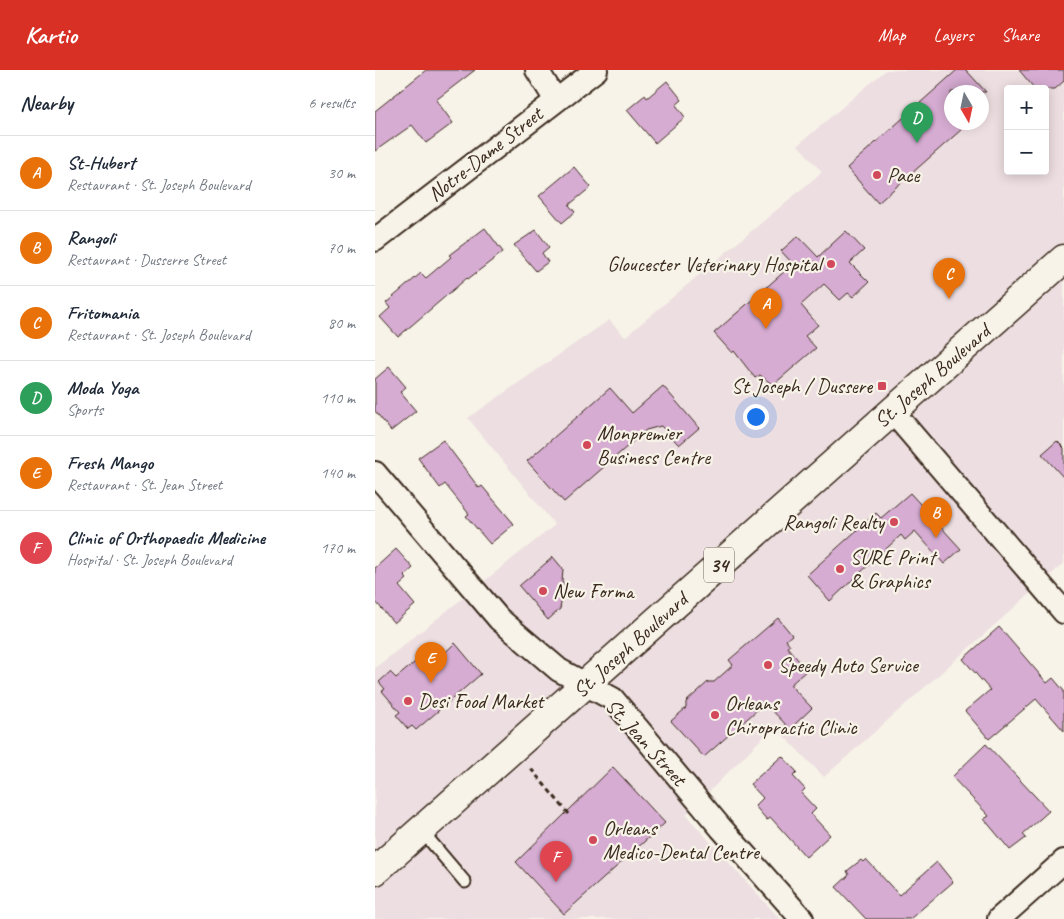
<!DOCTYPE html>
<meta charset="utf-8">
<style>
body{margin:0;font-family:Caveat,sans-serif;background:#f6f6f7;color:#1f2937}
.controls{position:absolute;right:15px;top:15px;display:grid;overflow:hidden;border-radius:5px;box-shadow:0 2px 12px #0003}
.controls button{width:45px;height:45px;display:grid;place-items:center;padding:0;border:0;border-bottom:1px solid #e0e1e3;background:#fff;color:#1f2937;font:25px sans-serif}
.compass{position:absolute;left:569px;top:15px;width:45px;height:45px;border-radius:50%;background:#fff;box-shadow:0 2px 12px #0003;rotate:171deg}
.you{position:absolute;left:380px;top:346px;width:18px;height:18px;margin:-12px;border:4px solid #fff;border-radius:50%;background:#1a73e8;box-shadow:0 0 0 8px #1a73e833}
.badge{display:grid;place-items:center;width:32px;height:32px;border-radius:50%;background:#d93025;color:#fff;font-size:16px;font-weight:700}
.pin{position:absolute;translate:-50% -41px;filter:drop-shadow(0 1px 2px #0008)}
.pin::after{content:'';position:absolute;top:26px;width:18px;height:15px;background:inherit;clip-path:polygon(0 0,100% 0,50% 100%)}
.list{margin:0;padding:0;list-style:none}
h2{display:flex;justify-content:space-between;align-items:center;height:65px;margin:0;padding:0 20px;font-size:21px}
h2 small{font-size:16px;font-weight:400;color:#747a83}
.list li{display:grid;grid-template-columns:32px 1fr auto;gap:15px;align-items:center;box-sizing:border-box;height:75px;padding:0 20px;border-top:1px solid #e0e1e3}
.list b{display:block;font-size:19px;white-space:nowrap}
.list p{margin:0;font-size:16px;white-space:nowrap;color:#747a83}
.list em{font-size:16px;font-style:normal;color:#747a83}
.map{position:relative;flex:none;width:689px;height:849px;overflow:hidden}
header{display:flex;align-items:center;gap:30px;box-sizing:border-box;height:70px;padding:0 25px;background:#d93025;color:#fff}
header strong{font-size:24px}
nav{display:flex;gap:28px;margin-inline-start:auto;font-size:18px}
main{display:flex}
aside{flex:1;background:#fff}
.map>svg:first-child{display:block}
.built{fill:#eddee1;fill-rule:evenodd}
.building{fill:#d6acd2;stroke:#3b2a1e}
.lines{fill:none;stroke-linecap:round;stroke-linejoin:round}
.lane-casing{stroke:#3b2a1e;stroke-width:15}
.street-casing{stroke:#3b2a1e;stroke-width:26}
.primary-casing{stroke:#3b2a1e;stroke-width:31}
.path{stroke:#3b2a1e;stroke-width:3;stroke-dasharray:5 4;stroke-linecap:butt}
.lane{stroke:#f7f3e8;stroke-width:11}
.street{stroke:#f7f3e8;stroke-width:22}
.primary{stroke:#f7f3e8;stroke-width:28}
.poi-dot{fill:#d1495b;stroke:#f7f3e8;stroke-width:2}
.labels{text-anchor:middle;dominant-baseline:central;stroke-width:4.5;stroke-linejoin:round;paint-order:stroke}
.shield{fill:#f7f3e8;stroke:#73665b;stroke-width:1}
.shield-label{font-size:20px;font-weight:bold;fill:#3b2a1e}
.street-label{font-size:21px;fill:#3b2a1e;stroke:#f7f3e8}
.poi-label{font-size:21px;fill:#3b2a1e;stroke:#f7f3e8;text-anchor:start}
</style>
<header>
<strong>Kartio</strong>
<nav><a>Map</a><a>Layers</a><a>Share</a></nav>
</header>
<main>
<aside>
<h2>Nearby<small>6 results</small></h2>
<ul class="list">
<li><span class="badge" style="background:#e8710a">A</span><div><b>St-Hubert</b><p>Restaurant · St. Joseph Boulevard</p></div><em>30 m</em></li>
<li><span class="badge" style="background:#e8710a">B</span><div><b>Rangoli</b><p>Restaurant · Dusserre Street</p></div><em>70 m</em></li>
<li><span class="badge" style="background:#e8710a">C</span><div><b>Fritomania</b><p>Restaurant · St. Joseph Boulevard</p></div><em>80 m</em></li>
<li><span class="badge" style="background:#2e9e5b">D</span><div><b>Moda Yoga</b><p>Sports</p></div><em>110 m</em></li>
<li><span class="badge" style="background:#e8710a">E</span><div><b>Fresh Mango</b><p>Restaurant · St. Jean Street</p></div><em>140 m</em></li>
<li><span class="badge" style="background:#e0444e">F</span><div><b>Clinic of Orthopaedic Medicine</b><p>Hospital · St. Joseph Boulevard</p></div><em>170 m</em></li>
</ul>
</aside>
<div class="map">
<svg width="689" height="849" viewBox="0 0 689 849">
<rect width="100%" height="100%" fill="#f7f3e8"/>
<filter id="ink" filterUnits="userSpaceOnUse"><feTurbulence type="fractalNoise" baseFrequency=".02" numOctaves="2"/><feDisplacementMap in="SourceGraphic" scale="10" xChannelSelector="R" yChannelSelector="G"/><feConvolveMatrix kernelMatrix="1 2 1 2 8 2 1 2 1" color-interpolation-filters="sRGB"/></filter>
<g filter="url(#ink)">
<path class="built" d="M511,0H689V493L449,707L399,656L311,745L405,849H0V598L180,455L93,348L234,250L250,267L447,102L423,75ZM633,19H670V101H633ZM576,22H606V52H576Z"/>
<g class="building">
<path d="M51,0H100L61,30L78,53L51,73L37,55L0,81V41Z"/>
<path d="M582,0H591L611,22H576V52H595L503,133L472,98Z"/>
<path d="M644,0H689V11L680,19H660Z"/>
<path d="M292,11L307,30L301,35L310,47L280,73L252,40L270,25L272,28Z"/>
<path d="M199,97L216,117L194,135L200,142L187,153L164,126Z"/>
<path d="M110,158L128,182L93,209L92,208L23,267L5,247L15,238L11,233L46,203L51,208L76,187L74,185Z"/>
<path d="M161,160L174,177L167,183L173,192L161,201L139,175Z"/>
<path d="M471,161L489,180L475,193L494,212L478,227L473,223L465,230L449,214L426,235L443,255L430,266L441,278L398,315L385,305L380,308L359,281L357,283L339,263L418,194L406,181L423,166L443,187Z"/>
<path d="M14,297L31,317L25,322L41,341L16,361L0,341V309Z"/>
<path d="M288,316L324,358L304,375L286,356L271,360L189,432L152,391L235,318L257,343Z"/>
<path d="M68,370L104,418L107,416L139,454L115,474L91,446L94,444L70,414L65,418L43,388Z"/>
<path d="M682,371L689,378V408L667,384Z"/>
<path d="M535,423L586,479L569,494L540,461L530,470L526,465L455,531L432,505L501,443L506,448Z"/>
<path d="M21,479L38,498L29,506L32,509L24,516L40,535L19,553L0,531V498Z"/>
<path d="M178,487L188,499L187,512L189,515L185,539L173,550L144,516Z"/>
<path d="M403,548L417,565L411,570L415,575L412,577L432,600L415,615L437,638L415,659L390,633L329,687L296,651L311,638V632L333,612H339L358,595L354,590Z"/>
<path d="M624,557L672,613L678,608L689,621V661L661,629L614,669L590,641L615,620L588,589Z"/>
<path d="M80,573L106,604L41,660L37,656L33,659L21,645L25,642L7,621L10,619L4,612L15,602L21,608L45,588L54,598Z"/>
<path d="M611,674L674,741L648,764L651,768L635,780L609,749L614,746L577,707Z"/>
<path d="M407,686L422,702L418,706L430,719L426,723L441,739L436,744L455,765L431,787L396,748L392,750L380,736L388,728L375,714Z"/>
<path d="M238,697L290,753L189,844L141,792Z"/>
<path d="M491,789L524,825L562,792L578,812L535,849H491L461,817L474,805L472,801L486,790L488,792Z"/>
</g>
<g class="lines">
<g class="lane-casing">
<path id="lane" d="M46,760L90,812"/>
</g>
<g class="street-casing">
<g id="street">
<path d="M162,0L180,29"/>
<path d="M0,170L221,0"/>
<path d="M517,341L689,542"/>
<path d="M0,403L124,549L184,600L238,629L346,758L427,849"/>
<path d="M624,849L689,791"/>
</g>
</g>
<g class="primary-casing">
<path id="primary" d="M0,801L689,189"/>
</g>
<path class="path" d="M156,699L194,744"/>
<use href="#lane" class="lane"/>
<use href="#street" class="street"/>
<use href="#primary" class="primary"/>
</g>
</g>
<g class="poi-dot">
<circle cx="502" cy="105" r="5"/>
<circle cx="456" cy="194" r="5"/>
<rect x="502" y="311" width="10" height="10" rx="2.5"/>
<circle cx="212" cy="375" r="5"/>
<circle cx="519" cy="452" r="5"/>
<circle cx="465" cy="499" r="5"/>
<circle cx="168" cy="521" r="5"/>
<circle cx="393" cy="595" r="5"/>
<circle cx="33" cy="631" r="5"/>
<circle cx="340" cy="645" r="5"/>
<circle cx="218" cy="770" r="5"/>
</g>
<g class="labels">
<rect class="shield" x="329" y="477.5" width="30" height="35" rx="4"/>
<g class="shield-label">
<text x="344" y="495">34</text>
</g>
<g class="street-label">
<text transform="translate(110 84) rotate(-38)">Notre-Dame Street</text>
<text transform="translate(557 306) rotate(-41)">St. Joseph Boulevard</text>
<text transform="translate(255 575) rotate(-42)">St. Joseph Boulevard</text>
<text transform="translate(271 672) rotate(48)">St. Jean Street</text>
</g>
<g class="poi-label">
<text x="512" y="105">Pace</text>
<text x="446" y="194" text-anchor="end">Gloucester Veterinary Hospital</text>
<text x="497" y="316" text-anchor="end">St Joseph / Dussere</text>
<text x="222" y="363">Monpremier<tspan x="222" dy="24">Business Centre</tspan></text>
<text x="509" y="452" text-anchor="end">Rangoli Realty</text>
<text x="475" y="487">SURE Print<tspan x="475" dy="24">&amp; Graphics</tspan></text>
<text x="178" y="521">New Forma</text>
<text x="403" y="595">Speedy Auto Service</text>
<text x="43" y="631">Desi Food Market</text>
<text x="350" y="633">Orleans<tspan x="350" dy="24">Chiropractic Clinic</tspan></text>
<text x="228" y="758">Orleans<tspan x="228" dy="24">Medico-Dental Centre</tspan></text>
</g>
</g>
</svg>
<div class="controls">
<button>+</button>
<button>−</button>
</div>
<svg class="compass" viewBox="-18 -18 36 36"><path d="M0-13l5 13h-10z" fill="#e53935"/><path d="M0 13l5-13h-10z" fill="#747a83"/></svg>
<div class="you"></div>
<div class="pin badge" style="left:391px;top:259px;background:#e8710a">A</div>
<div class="pin badge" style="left:561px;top:468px;background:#e8710a">B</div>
<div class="pin badge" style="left:574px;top:229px;background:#e8710a">C</div>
<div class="pin badge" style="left:542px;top:73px;background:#2e9e5b">D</div>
<div class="pin badge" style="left:56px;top:613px;background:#e8710a">E</div>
<div class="pin badge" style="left:181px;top:812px;background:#e0444e">F</div>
</div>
</main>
